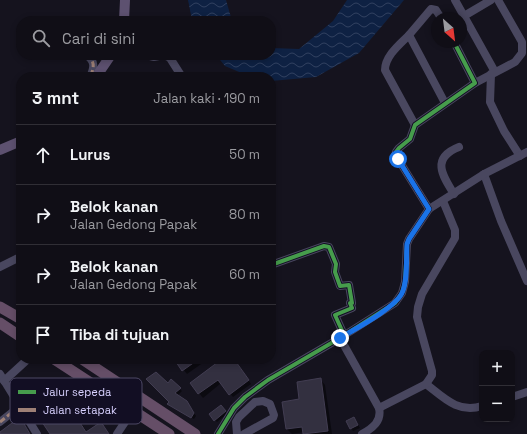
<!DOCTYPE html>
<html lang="id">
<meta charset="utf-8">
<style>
body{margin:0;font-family:"Space Grotesk",sans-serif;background:#19171f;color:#f1f3f6}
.controls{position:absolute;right:12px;bottom:12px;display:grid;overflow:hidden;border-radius:8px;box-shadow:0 2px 6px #0003}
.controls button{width:36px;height:36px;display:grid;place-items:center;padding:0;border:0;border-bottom:1px solid #302e35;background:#100e16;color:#f1f3f6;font:20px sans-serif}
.compass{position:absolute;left:431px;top:12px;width:36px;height:36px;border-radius:50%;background:#100e16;box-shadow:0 2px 6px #0003;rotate:152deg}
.stop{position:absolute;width:12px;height:12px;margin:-9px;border:3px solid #1a73e8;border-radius:50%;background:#fff}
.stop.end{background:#1a73e8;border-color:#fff;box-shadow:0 1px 4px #0008}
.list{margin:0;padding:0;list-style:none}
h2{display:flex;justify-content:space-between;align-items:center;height:52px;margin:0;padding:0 16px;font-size:17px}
h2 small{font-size:13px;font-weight:400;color:#9c9ca1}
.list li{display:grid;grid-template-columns:26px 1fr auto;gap:12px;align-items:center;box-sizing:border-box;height:60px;padding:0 16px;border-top:1px solid #302e35}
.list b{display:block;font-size:15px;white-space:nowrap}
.list p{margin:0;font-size:13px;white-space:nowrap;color:#9c9ca1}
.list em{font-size:13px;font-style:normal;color:#9c9ca1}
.icon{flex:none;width:22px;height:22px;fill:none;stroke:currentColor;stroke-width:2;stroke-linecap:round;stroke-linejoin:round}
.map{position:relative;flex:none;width:527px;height:434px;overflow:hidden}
.search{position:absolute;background:#100e16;box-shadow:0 2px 6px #0003;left:16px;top:16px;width:260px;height:44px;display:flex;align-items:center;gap:10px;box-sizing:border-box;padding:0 14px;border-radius:16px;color:#9c9ca1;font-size:15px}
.panel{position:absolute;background:#100e16;box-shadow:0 2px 6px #0003;left:16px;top:72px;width:260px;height:292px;border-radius:16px}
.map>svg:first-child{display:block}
.water{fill:url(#water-waves)}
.shadow{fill:#0007}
.building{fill:#333040;stroke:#423d52}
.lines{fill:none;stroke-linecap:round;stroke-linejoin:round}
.minor{stroke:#49475f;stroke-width:8}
.major{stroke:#5d5170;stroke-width:10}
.highway{stroke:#654e67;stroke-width:11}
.quiet{stroke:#9e8076;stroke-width:3;stroke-dasharray:6 3;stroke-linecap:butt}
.cycleway-casing{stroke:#120e23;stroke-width:6}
.cycleway{stroke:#469c4c;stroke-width:4}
.route{stroke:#1a73e8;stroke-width:5}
.key{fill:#120e23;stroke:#4d4865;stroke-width:1}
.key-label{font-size:11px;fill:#d7d0fe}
</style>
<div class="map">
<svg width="527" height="434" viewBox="0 0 527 434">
<defs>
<pattern id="water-waves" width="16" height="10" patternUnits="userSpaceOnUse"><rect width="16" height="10" fill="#0e2143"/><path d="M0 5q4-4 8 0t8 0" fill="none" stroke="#30405f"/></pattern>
</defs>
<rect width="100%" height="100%" fill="#15131e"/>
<g class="water">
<path d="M188,0H226L232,21H194L191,15Z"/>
<path d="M347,0H404L359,53L316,77L271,81V77H251L225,66L216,55H271V48L299,49L333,21Z"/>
</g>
<g class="shadow">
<path d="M175,359H201L204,362L187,374Z"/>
<path d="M218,359H235L251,384L233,397L224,386L220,362Z"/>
<path d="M213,374L220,384L203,398L191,383Z"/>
<path d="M320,379L325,385L332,434H304V432L292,434L287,429L300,400Z"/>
<path d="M171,381L182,391L177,396L189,405L196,416L194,419L171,406L168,385Z"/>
<path d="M61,394L65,398L87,432L101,424L109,434H51Z"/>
<path d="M224,409L227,414L217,422L215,420Z"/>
<path d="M354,418L360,428L353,431L347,421Z"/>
<path d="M20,419L31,434H0V433Z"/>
</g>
<g class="building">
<path d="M174,359H199L182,371Z"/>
<path d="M222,359H234L249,380L229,395L218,380L198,394L190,383Z"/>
<path d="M156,372L168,383L171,379L181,388L175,393L187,401L194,413L191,418L167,404L169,402L146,379Z"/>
<path d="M321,378L328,431L303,434L302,427L286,429L282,402L299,399L297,382Z"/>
<path d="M61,393L86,432L101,422L109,434H50L34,410Z"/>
<path d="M221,405L226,411L214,421L209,414Z"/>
<path d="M20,417L30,434H0V432Z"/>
<path d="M354,417L358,425L350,429L346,421Z"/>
</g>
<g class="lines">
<g class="minor">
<path d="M455,0L495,72"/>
<path d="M464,16L491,0"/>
<path d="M409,35L431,9L436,10L441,18"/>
<path d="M86,55C96,61 94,68 90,77"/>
<path d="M146,55L154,57L164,55"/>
<path d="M164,55L170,58L182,77"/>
<path d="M491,74L490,102L504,131L520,156"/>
<path d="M475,83L515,62L522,53V42L498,0"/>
<path d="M415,125L385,70C385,56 400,44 409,35L445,103"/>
<path d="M484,174L501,221L527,281"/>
<path d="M454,194C442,175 431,158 459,147"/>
<path d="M429,209L398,159L396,152L399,148L410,139L415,125L475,83L454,42"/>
<path d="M271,265L324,246L329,247L336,264L335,272L340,286L349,285L352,303H350L352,308L335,315L344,335"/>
<path d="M0,267L20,257"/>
<path d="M340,338L379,408C382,421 373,428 362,434"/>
<path d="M91,365L98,359"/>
<path d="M0,374L37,434"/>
<path d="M4,381L28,359"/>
<path d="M426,384C443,397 458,414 482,406"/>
<path d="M512,397L527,392"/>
<path d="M379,408L426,384L432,375V371L417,317L418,307L422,294L455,238V230L443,201"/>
<path d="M0,422L20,406"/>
<path d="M117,434L133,410"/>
<path d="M218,434L234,408L245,397L268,380L340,338L395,303L402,293L405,282L407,244L409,239L429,209L484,174L527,152"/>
<path d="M237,434L236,422L239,417L255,402L263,401L270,404L274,415L273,418L244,434"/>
</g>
<g class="major">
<path d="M124,21L125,0"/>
<path d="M96,77L111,55"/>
<path d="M0,150L21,141"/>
</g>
<g class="highway">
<path d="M0,307L21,319"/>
<path d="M0,323L21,337"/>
<path d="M54,359L169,434"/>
<path d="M82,359L195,434"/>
</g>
<g class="quiet">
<path d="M86,55C96,61 94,68 90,77"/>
<path d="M0,422L20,406"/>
</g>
<g class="cycleway-casing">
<g id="cycleway">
<path d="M271,265L324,246L329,247L336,264L335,272L340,286L349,285L352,303H350L352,308L335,315L344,335"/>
<path d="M218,434L234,408L245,397L268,380L340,338L395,303L402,293L405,282L407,244L409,239L429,209L398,159L396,152L399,148L410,139L415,125L475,83L454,42"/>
</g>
</g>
<use href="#cycleway" class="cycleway"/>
</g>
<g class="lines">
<path class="route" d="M340,338C355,329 395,308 402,293C408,281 406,258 407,244L409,239L429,209L398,159"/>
</g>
<rect x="10" y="378" width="132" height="46" rx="6" class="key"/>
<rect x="18" y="390" width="18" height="4" fill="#469c4c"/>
<rect x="18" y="408" width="18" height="4" fill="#9e8076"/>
<g class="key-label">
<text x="43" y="396">Jalur sepeda</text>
<text x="43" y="414">Jalan setapak</text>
</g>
</svg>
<div class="controls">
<button>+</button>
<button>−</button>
</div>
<svg class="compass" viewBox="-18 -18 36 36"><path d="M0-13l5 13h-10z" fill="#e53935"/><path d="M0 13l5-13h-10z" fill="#9c9ca1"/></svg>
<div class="stop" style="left:398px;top:159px"></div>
<div class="stop end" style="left:340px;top:338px"></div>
<div class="search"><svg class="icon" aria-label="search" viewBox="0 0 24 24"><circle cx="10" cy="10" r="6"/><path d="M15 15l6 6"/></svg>Cari di sini</div>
<section class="panel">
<h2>3 mnt<small>Jalan kaki · 190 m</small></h2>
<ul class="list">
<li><svg class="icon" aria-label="ahead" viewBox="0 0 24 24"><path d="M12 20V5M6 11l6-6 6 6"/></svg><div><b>Lurus</b></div><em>50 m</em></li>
<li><svg class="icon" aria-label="right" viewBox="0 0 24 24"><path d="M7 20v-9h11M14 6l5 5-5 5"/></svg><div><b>Belok kanan</b><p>Jalan Gedong Papak</p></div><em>80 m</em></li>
<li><svg class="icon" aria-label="right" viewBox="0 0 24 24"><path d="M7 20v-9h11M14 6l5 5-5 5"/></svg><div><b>Belok kanan</b><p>Jalan Gedong Papak</p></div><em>60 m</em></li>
<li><svg class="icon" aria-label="arrive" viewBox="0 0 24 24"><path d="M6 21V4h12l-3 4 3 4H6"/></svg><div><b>Tiba di tujuan</b></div></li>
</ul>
</section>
</div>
